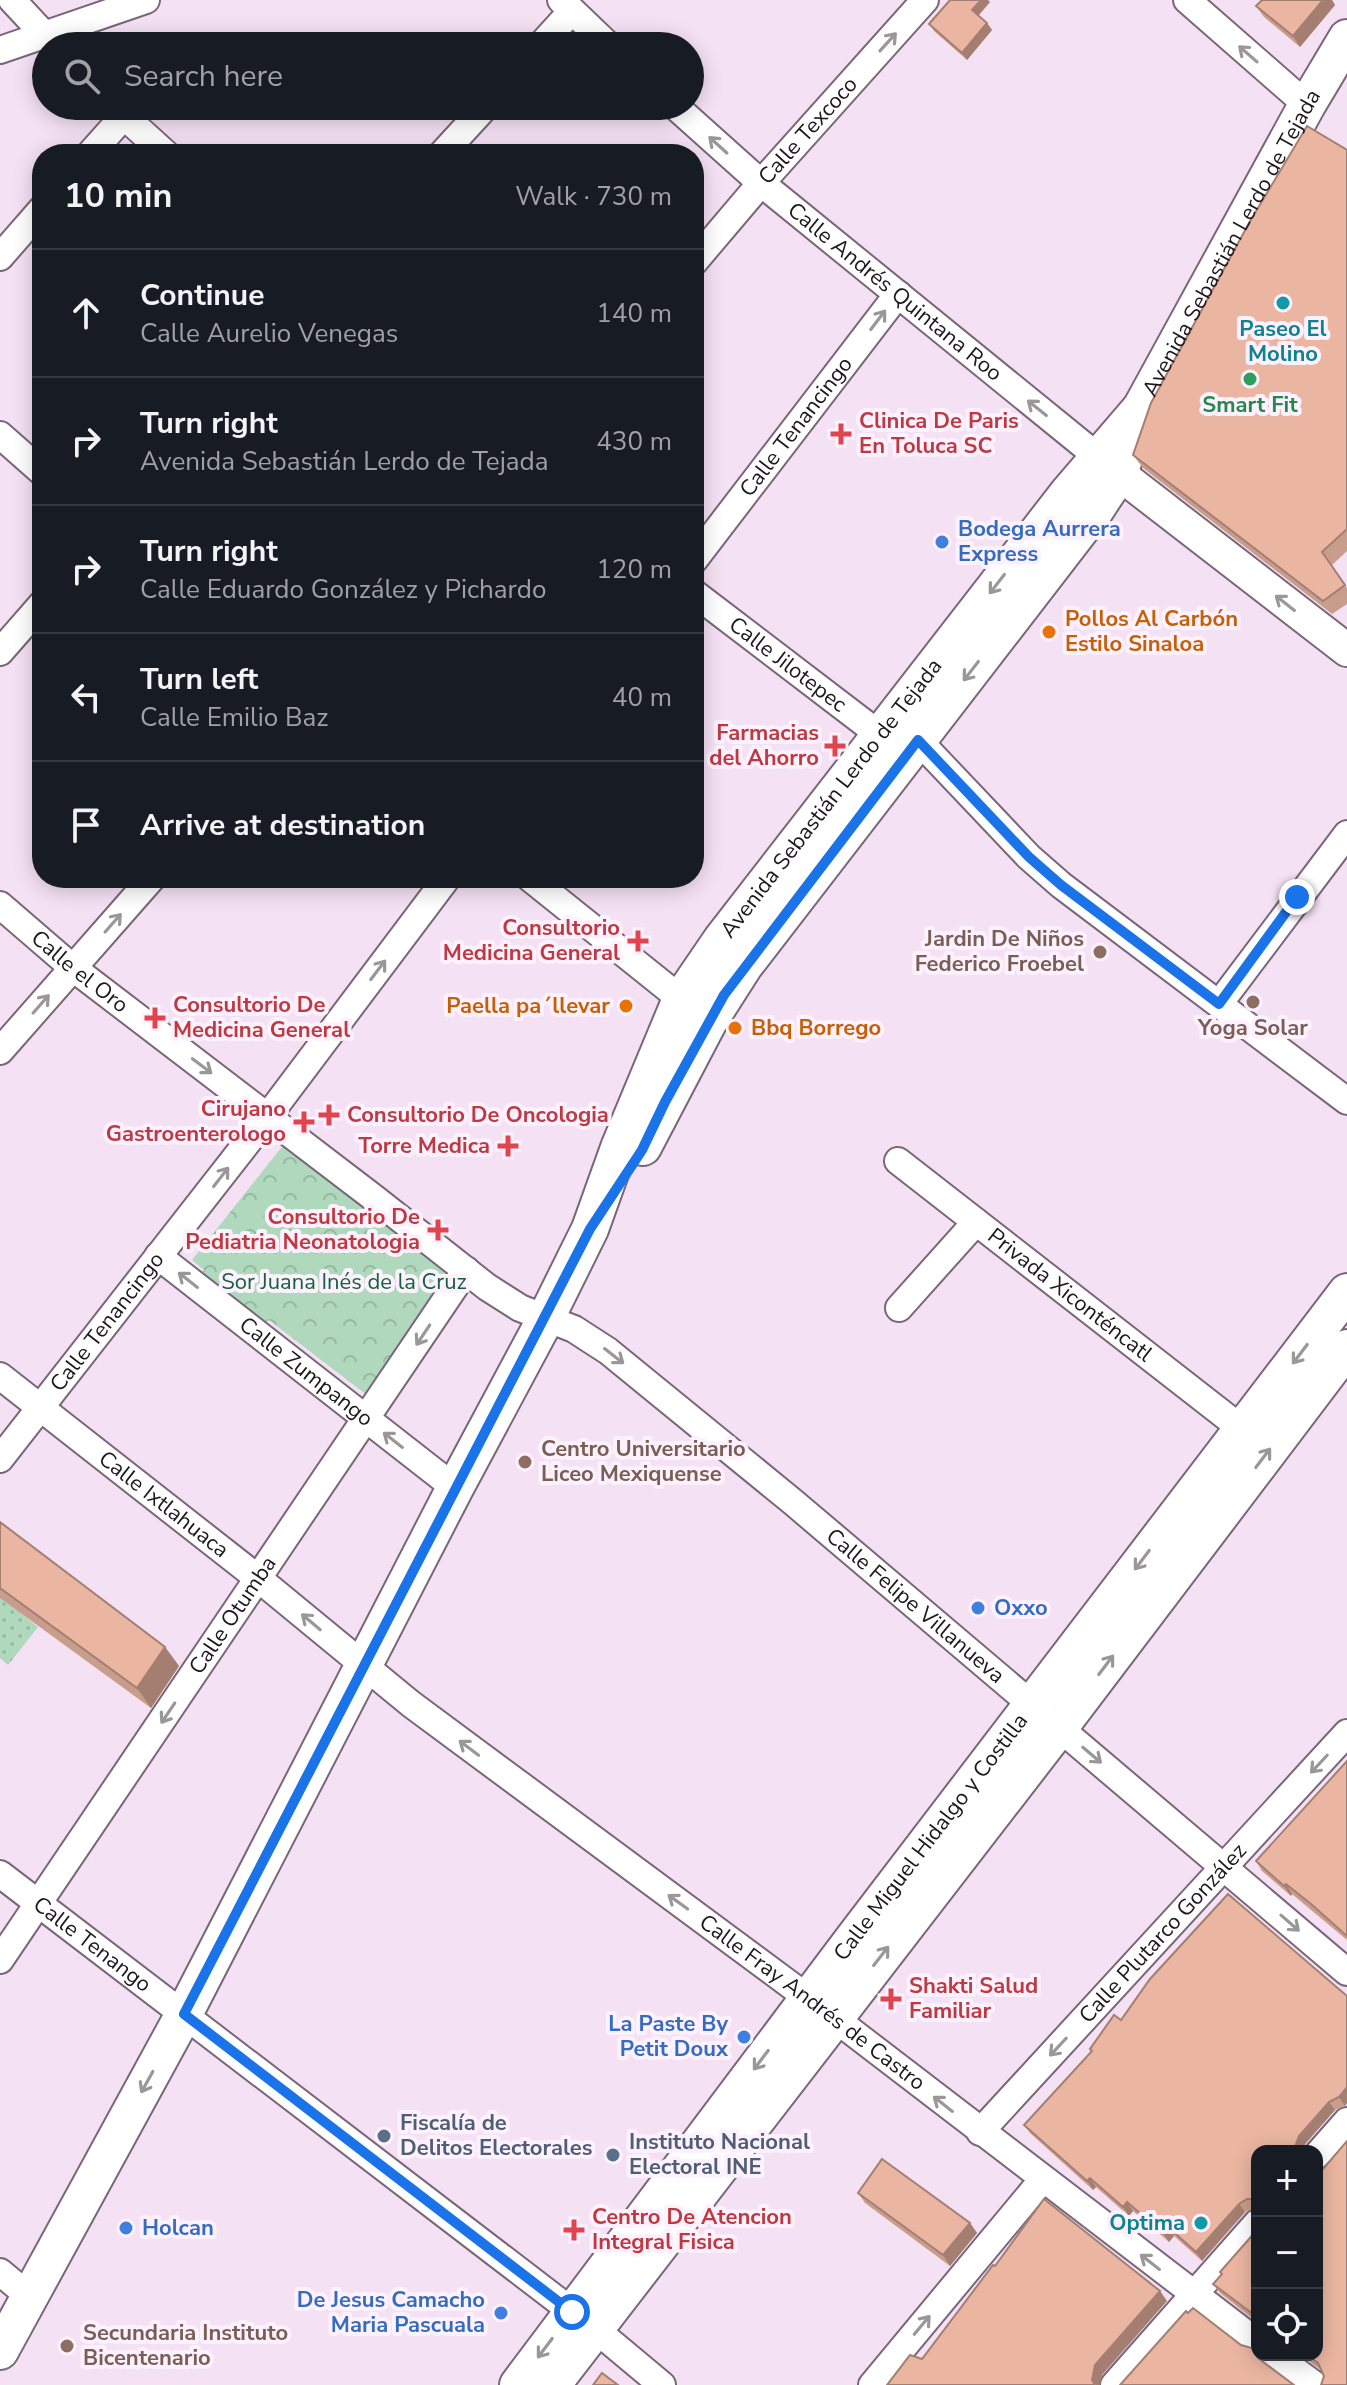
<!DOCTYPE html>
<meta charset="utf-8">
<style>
body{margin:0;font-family:"Nunito Sans",sans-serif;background:#242831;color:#f1f3f6}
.controls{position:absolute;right:24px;bottom:24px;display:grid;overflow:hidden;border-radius:16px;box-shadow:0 4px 20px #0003}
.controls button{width:72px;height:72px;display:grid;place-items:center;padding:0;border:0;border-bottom:2px solid #363941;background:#171b24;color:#f1f3f6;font:40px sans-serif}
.stop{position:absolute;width:24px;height:24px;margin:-18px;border:6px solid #1a73e8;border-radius:50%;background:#fff}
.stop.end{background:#1a73e8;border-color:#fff;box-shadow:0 2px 8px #0008}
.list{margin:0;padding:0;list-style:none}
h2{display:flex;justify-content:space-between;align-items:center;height:104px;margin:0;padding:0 32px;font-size:34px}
h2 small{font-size:26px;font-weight:400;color:#9ea1a6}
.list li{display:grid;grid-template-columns:52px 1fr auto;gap:24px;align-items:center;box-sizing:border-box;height:128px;padding:0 32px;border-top:2px solid #363941}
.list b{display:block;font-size:30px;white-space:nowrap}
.list p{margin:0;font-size:26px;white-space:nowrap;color:#9ea1a6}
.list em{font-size:26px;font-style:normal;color:#9ea1a6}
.icon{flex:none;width:44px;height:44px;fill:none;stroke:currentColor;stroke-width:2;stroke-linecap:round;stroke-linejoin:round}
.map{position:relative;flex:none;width:1347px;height:2385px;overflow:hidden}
.search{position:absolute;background:#171b24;box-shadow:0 4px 20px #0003;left:32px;top:32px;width:672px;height:88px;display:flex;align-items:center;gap:20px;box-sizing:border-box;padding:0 28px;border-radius:44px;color:#9ea1a6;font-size:30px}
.panel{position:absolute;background:#171b24;box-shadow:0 4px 20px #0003;left:32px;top:144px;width:672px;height:744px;border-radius:32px}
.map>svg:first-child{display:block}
.forest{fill:url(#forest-crowns)}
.garden{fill:url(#garden-dots)}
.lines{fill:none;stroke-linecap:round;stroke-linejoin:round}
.minor-casing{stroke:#796779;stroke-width:30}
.tertiary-casing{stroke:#796779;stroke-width:36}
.secondary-casing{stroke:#796779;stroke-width:40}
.minor{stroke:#fff;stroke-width:26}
.tertiary{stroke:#fff;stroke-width:32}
.secondary{stroke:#fff;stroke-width:36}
.wall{fill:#c99d8b}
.shaded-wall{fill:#a47f71}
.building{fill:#eab6a2;stroke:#a47f71;stroke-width:2}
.oneway{stroke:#9a9799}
.route{stroke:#1a73e8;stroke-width:10}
.culture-dot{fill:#0f9aa8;stroke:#fdf1fd;stroke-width:3}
.leisure-dot{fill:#2e9e5b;stroke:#fdf1fd;stroke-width:3}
.health-dot{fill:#e0444e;stroke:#fdf1fd;stroke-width:3}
.shop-dot{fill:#3f7fe0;stroke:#fdf1fd;stroke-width:3}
.food-dot{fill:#e8710a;stroke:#fdf1fd;stroke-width:3}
.education-dot{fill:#8d6e63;stroke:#fdf1fd;stroke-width:3}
.service-dot{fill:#5c6f8a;stroke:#fdf1fd;stroke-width:3}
.labels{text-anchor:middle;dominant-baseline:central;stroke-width:8;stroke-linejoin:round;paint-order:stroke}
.street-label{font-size:22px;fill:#1e171d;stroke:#fdf1fd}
.culture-label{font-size:22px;font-weight:bold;fill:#0d838f;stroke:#fdf1fd}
.leisure-label{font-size:22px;font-weight:bold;fill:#27864d;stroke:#fdf1fd}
.health-label{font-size:22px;font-weight:bold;fill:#be3a42;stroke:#fdf1fd;text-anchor:start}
.shop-label{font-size:22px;font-weight:bold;fill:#366cbe;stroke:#fdf1fd;text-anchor:start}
.food-label{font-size:22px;font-weight:bold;fill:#c56008;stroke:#fdf1fd;text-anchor:start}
.education-label{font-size:22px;font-weight:bold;fill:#785e54;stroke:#fdf1fd;text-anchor:start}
.park-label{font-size:22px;fill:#14623b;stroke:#fdf1fd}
.service-label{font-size:22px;font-weight:bold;fill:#4e5e75;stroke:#fdf1fd;text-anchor:start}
</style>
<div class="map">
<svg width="1347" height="2385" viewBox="0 0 1347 2385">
<defs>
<pattern id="forest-crowns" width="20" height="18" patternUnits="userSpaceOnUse" patternTransform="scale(2)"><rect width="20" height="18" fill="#afd8bd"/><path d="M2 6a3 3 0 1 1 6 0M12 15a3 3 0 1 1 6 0" fill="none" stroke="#96b9a2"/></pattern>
<pattern id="garden-dots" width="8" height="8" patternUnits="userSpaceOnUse" patternTransform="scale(2)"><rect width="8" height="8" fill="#afd8bd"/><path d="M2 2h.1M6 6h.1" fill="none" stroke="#96b9a2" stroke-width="1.8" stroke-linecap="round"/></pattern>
</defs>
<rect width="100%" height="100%" fill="#f5e1f4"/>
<path class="forest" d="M285,1143L458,1273L372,1399L269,1320L266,1322L195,1271H205L192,1260Z"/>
<path class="garden" d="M0,1596L38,1627L8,1665L0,1658Z"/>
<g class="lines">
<g class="minor-casing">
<g id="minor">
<path d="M12,0L53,44"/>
<path d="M561,0L609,46"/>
<path d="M1187,0L1307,105"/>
<path d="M540,46L571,12"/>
<path d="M0,50L146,0"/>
<path d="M113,106L166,154"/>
<path id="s1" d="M675,106L761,183L1098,457"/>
<path d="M90,154L123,117"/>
<path d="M442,154L486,106"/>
<path d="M0,257L42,209"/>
<path id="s2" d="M694,262L761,183L925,0"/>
<path d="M0,435L42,472"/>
<path id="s3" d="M694,560L898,294"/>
<path id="s4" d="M694,593L880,735"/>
<path d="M0,652L42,604"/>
<path d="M918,740L1029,857L1061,885L1347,1101"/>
<path d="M530,878L681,999"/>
<path id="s5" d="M0,905L73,968L374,1198L487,1287L520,1308L574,1329L608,1351L793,1502L1347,1972"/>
<path d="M1219,1004L1347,834"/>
<path d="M0,1051L152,878"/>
<path id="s6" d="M898,1161L1242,1429"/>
<path id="s7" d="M158,1256L455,1488"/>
<path d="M899,1308L976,1222"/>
<path id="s8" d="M0,1376L259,1579L411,1704L808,1998L1257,2342"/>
<path id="s9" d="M0,1459L268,1116L447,878"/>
<path id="s10" d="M0,1874L595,2329L662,2385"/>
<path id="s11" d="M0,1960L466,1270"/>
<path id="s12" d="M980,2132L1347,1733"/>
<path d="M1317,2155L1347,2121"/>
<path d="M0,2272L30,2297"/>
<path d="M1274,2355L1315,2385"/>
<path d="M872,2385L1043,2179"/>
<path d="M1114,2385L1257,2223"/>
</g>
</g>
<g class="tertiary-casing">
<path id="tertiary" d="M1100,459L1347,650"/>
</g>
<g class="secondary-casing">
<g id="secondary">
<path id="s13" d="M643,1147L709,1021L744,966L1094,512L1119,474L1141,408L1307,105L1347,38"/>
<path id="s14" d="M0,2351L184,2014L455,1488L546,1318L590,1229L619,1148L681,999L722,939L1068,493L1141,408"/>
<path id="s15" d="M518,2385L853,1939L1347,1292"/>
<path d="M552,2385L1059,1728L1347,1348"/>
</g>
</g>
<use href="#minor" class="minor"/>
<use href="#tertiary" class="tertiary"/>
<use href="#secondary" class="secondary"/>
</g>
<g class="wall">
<path d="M1262,0H1332L1335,5L1300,47L1264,17L1256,6Z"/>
<path d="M990,2L978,16L987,23L992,30L967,60L934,31L929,24Z"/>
<path d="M1347,150V551L1332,565L1347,588V604L1332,614L1143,468L1133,455Z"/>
<path d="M0,1522L165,1647L179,1666L151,1708L0,1598Z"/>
<path d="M1347,1761V1940L1292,1894L1291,1896L1262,1871L1256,1861Z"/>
<path d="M1347,1996V2103L1345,2106L1335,2110L1305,2144L1303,2151H1257V2208H1253L1245,2212L1202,2261L1174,2236L1169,2242L1133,2211L1129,2216L1096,2187L1093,2190L1030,2133L1024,2125L1121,2020Z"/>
<path d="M858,2193L970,2223L977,2233L950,2266L865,2203Z"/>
<path d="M1257,2230V2322L1220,2293L1213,2284Z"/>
<path d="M1301,2355H1317L1324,2376L1321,2370Z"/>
</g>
<g class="shaded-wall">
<path d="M981,0H988L990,2L977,17L972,10Z"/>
<path d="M1323,0H1332L1335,5L1300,47L1293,36Z"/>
<path d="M987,23L992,30L967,60L962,53Z"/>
<path d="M165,1647L179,1666L151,1708L137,1688Z"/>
<path d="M1286,1884L1292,1894L1291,1896L1284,1886Z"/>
<path d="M1347,2087V2103L1345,2106L1339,2097Z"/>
<path d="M1329,2102L1335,2110L1305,2144L1303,2151H1292L1299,2136Z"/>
<path d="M1090,2178L1096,2187L1093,2190L1087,2181Z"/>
<path d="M1127,2202L1133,2211L1129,2216L1123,2207Z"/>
<path d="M1239,2204L1245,2212L1202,2261L1196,2252Z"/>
<path d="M970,2223L977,2233L950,2266L943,2255Z"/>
<path d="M1168,2227L1174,2236L1169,2242L1163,2233Z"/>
<path d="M1160,2291L1167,2301L1102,2375L1100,2385H1096L1092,2380L1095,2365Z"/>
</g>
<g class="building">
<path d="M950,0H981L972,10L987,23L962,53L929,24Z"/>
<path d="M1262,0H1323L1293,36L1256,6Z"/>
<path d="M1307,126L1347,150V529L1322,552L1345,585L1323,601L1133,455L1151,403L1249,223Z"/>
<path d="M0,1522L165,1647L137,1688L0,1588Z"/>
<path d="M1347,1761V1936L1311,1904L1286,1884L1284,1886L1256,1861Z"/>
<path d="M1228,1894L1347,1996V2087L1339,2097L1329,2102L1299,2136L1295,2147L1292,2151H1257V2196L1254,2199H1247L1239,2204L1196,2252L1168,2227L1163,2233L1127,2202L1123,2207L1090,2178L1087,2181L1024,2125L1092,2051L1090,2049L1114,2015L1121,2020L1150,1979Z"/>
<path d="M1347,2141V2385H1321L1324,2376L1318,2363L1307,2355H1317V2176Z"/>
<path d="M882,2159L970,2223L943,2255L858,2193Z"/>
<path d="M1044,2199L1160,2291L1095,2365L1092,2380L1095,2385H887L910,2355L922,2359L993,2265L995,2266Z"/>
<path d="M1257,2230V2317L1213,2284L1222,2274L1220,2272Z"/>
<path d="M1193,2308L1241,2345L1252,2348L1258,2358L1294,2385H1120L1186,2311L1188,2313Z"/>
<path d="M602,2373L618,2385H593Z"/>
</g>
<defs><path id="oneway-shaft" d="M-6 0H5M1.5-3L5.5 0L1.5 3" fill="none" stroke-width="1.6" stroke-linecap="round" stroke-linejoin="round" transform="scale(2)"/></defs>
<g class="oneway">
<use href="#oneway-shaft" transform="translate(888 42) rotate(-48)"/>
<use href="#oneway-shaft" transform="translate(1248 54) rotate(-139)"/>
<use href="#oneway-shaft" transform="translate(718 145) rotate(-138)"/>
<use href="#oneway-shaft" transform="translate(878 320) rotate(-53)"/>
<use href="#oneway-shaft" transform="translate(1037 408) rotate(-141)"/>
<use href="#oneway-shaft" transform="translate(997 584) rotate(128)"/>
<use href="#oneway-shaft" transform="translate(1285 603) rotate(-142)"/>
<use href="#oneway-shaft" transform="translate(971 671) rotate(128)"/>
<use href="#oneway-shaft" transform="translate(113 923) rotate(-49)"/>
<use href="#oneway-shaft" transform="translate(378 970) rotate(-53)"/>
<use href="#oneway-shaft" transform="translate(41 1004) rotate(-49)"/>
<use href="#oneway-shaft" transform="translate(202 1066) rotate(37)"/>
<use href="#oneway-shaft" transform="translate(221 1177) rotate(-52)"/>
<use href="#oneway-shaft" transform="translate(188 1280) rotate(-142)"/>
<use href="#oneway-shaft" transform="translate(423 1335) rotate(124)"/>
<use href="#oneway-shaft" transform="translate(1300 1354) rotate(127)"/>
<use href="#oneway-shaft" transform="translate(614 1356) rotate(38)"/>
<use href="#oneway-shaft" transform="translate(393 1440) rotate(-142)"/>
<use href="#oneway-shaft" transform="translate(1263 1458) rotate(-53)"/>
<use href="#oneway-shaft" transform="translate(1142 1560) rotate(127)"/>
<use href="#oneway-shaft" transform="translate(311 1622) rotate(-140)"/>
<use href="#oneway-shaft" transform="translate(1106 1665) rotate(-53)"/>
<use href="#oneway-shaft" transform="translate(168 1713) rotate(124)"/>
<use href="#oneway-shaft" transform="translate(469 1748) rotate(-143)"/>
<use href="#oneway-shaft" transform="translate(1092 1755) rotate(40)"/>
<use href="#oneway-shaft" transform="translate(1319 1764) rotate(133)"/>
<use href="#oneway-shaft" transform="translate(678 1902) rotate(-144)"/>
<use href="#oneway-shaft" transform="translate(1290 1923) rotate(41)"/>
<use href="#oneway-shaft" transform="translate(881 1956) rotate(-52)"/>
<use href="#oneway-shaft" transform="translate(1058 2047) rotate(133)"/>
<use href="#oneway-shaft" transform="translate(761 2060) rotate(127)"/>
<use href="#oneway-shaft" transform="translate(147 2082) rotate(119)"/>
<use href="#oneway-shaft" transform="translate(943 2104) rotate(-142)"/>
<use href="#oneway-shaft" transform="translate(1150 2262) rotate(-142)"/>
<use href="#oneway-shaft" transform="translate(922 2325) rotate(-50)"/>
<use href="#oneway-shaft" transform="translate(545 2348) rotate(127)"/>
</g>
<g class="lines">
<path class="route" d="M572,2312L184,2014L590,1229L642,1150L665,1102L724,995L918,740L1029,857L1061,885L1219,1004L1297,897"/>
</g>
<g class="culture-dot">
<circle cx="1283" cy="303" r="8"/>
<circle cx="1201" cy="2223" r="8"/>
</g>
<circle class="leisure-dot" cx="1250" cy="379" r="8"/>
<g class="health-dot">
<path d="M837 422h8v8h8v8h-8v8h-8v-8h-8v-8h8z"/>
<path d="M831 734h8v8h8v8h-8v8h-8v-8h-8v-8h8z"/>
<path d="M634 929h8v8h8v8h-8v8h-8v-8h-8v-8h8z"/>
<path d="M151 1006h8v8h8v8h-8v8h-8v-8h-8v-8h8z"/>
<path d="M325 1103h8v8h8v8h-8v8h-8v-8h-8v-8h8z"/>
<path d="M300 1110h8v8h8v8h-8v8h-8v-8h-8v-8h8z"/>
<path d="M504 1134h8v8h8v8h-8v8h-8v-8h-8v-8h8z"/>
<path d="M434 1218h8v8h8v8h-8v8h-8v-8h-8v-8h8z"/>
<path d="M887 1987h8v8h8v8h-8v8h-8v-8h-8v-8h8z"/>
<path d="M570 2218h8v8h8v8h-8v8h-8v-8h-8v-8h8z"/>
</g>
<g class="shop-dot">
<circle cx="942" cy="542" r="8"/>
<circle cx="978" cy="1608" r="8"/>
<circle cx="744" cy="2037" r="8"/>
<circle cx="126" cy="2228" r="8"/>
<circle cx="501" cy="2313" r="8"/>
</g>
<g class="food-dot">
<circle cx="1049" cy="632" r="8"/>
<circle cx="626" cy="1006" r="8"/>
<circle cx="735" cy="1028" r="8"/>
</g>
<g class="education-dot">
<circle cx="1100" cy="952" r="8"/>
<circle cx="1253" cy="1002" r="8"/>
<circle cx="525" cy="1462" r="8"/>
<circle cx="67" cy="2346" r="8"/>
</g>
<g class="service-dot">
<circle cx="384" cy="2136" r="8"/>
<circle cx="613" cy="2155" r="8"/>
</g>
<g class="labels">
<g class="street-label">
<text stroke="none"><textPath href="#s2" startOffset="174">Calle Texcoco</textPath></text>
<text stroke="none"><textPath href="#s13" startOffset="1084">Avenida Sebastián Lerdo de Tejada</textPath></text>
<text stroke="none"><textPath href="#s1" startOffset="288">Calle Andrés Quintana Roo</textPath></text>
<text stroke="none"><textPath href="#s3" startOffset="168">Calle Tenancingo</textPath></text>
<text stroke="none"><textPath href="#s4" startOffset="118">Calle Jilotepec</textPath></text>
<text stroke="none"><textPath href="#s14" startOffset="1766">Avenida Sebastián Lerdo de Tejada</textPath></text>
<text stroke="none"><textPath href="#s5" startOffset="104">Calle el Oro</textPath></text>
<text stroke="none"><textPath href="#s6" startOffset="218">Privada Xiconténcatl</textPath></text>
<text stroke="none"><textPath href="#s9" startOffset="174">Calle Tenancingo</textPath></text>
<text stroke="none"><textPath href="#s7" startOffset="188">Calle Zumpango</textPath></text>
<text stroke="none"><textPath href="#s8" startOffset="208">Calle Ixtlahuaca</textPath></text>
<text stroke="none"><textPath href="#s5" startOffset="1156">Calle Felipe Villanueva</textPath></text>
<text stroke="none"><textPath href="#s11" startOffset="416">Calle Otumba</textPath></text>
<text stroke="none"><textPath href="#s15" startOffset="686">Calle Miguel Hidalgo y Costilla</textPath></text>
<text stroke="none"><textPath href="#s12" startOffset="270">Calle Plutarco González</textPath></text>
<text stroke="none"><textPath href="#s10" startOffset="116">Calle Tenango</textPath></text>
<text stroke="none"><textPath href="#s8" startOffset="1026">Calle Fray Andrés de Castro</textPath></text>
</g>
<g class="culture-label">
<text x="1283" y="329">Paseo El<tspan x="1283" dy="25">Molino</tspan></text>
<text x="1185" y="2223" text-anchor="end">Optima</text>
</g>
<g class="leisure-label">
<text x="1250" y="405">Smart Fit</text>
</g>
<g class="health-label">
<text x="859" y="421">Clinica De Paris<tspan x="859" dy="25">En Toluca SC</tspan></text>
<text x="819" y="733" text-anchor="end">Farmacias<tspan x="819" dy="25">del Ahorro</tspan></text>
<text x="620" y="928" text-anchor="end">Consultorio<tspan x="620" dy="25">Medicina General</tspan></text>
<text x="173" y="1005">Consultorio De<tspan x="173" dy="25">Medicina General</tspan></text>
<text x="286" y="1109" text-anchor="end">Cirujano<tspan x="286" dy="25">Gastroenterologo</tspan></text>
<text x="347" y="1115">Consultorio De Oncologia</text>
<text x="490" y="1146" text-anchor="end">Torre Medica</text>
<text x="420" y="1217" text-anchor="end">Consultorio De<tspan x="420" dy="25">Pediatria Neonatologia</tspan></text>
<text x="909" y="1986">Shakti Salud<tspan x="909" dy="25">Familiar</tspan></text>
<text x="592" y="2217">Centro De Atencion<tspan x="592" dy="25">Integral Fisica</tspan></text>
</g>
<g class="shop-label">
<text x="958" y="529">Bodega Aurrera<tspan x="958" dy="25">Express</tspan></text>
<text x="994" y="1608">Oxxo</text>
<text x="728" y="2024" text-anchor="end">La Paste By<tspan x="728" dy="25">Petit Doux</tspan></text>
<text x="142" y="2228">Holcan</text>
<text x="485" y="2300" text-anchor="end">De Jesus Camacho<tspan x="485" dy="25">Maria Pascuala</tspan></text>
</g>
<g class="food-label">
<text x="1065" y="619">Pollos Al Carbón<tspan x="1065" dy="25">Estilo Sinaloa</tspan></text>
<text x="610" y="1006" text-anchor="end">Paella pa´llevar</text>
<text x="751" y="1028">Bbq Borrego</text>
</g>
<g class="education-label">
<text x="1084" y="939" text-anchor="end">Jardin De Niños<tspan x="1084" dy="25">Federico Froebel</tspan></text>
<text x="1253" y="1028" text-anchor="middle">Yoga Solar</text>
<text x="541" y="1449">Centro Universitario<tspan x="541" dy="25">Liceo Mexiquense</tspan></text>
<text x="83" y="2333">Secundaria Instituto<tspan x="83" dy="25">Bicentenario</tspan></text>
</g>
<g class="park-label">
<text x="344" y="1282">Sor Juana Inés de la Cruz</text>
</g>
<g class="service-label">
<text x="400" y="2123">Fiscalía de<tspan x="400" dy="25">Delitos Electorales</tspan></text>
<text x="629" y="2142">Instituto Nacional<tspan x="629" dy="25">Electoral INE</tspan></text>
</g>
</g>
</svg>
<div class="controls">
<button>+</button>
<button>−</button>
<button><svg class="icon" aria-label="locate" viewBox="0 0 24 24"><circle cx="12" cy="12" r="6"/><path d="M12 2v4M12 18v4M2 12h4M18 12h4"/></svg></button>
</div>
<div class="stop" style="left:572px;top:2312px"></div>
<div class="stop end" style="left:1297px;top:897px"></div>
<div class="search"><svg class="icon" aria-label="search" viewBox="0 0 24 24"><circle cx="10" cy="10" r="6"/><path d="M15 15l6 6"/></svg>Search here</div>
<section class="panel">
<h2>10 min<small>Walk · 730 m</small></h2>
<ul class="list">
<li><svg class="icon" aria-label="ahead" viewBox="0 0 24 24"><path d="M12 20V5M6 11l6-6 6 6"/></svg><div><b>Continue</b><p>Calle Aurelio Venegas</p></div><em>140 m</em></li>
<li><svg class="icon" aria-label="right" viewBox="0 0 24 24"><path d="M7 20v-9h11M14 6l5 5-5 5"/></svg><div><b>Turn right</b><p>Avenida Sebastián Lerdo de Tejada</p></div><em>430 m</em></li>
<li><svg class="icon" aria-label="right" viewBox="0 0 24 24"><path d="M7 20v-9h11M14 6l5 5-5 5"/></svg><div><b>Turn right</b><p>Calle Eduardo González y Pichardo</p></div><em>120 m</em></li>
<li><svg class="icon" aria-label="left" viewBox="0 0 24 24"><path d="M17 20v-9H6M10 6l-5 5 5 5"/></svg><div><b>Turn left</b><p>Calle Emilio Baz</p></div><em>40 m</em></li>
<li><svg class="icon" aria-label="arrive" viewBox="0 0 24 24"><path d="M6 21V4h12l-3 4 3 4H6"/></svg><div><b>Arrive at destination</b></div></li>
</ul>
</section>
</div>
